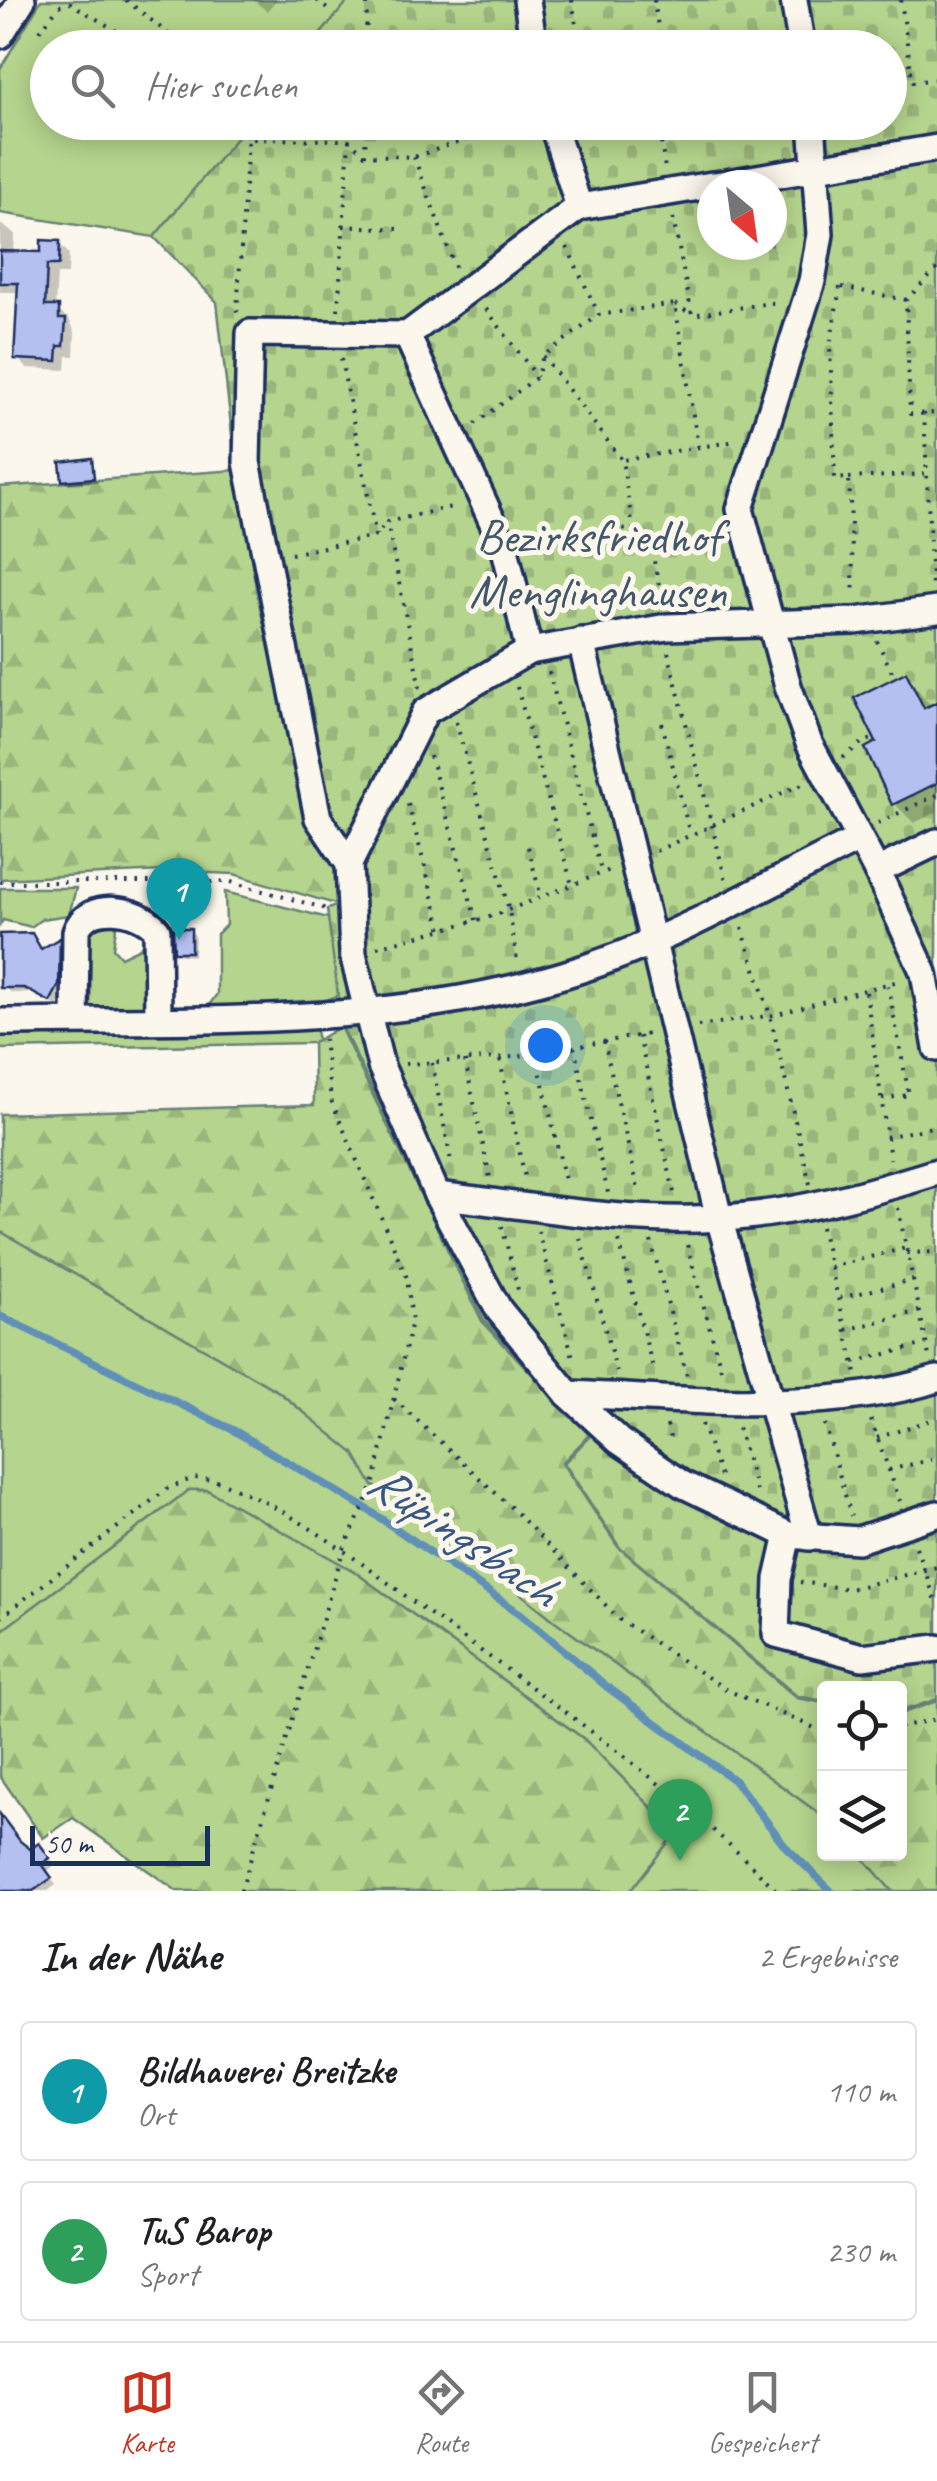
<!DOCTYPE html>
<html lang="de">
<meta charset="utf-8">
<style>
body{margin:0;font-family:Caveat,sans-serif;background:#f2f2f2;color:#202124}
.controls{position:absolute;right:30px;bottom:30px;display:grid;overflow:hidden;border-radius:10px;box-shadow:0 5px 25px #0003}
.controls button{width:90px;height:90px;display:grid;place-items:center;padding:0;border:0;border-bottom:2px solid #e0e0e0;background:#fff;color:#202124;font:50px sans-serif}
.compass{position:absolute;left:697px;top:170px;width:90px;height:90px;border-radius:50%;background:#fff;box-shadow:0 5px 25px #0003;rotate:151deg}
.scale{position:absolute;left:30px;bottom:25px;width:180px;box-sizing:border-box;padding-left:10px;border:5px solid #1b2f5e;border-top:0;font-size:28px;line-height:35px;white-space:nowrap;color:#1b2f5e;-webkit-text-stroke:8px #fbf7ec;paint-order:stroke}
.you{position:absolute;left:545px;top:1045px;width:35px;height:35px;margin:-25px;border:8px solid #fff;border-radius:50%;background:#1a73e8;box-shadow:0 0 0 15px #1a73e833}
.badge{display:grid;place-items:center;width:65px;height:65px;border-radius:50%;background:#c8321e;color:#fff;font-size:32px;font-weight:700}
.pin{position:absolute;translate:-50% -82px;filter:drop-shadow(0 2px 5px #0008)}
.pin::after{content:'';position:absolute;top:52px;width:35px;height:30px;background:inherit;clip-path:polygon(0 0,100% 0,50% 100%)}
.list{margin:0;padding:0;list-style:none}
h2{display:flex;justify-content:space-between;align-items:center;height:130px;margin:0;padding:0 40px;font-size:42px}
h2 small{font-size:32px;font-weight:400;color:#757577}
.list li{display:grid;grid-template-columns:65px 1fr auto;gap:30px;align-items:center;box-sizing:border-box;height:140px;margin:0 20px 20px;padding:0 20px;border:2px solid #e0e0e0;border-radius:10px}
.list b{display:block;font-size:38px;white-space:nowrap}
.list p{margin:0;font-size:32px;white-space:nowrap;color:#757577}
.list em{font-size:32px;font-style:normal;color:#757577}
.icon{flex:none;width:55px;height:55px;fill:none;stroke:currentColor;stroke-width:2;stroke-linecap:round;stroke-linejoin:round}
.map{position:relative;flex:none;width:937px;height:1891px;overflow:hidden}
.search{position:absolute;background:#fff;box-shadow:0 5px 25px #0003;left:30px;right:30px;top:30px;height:110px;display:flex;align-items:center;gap:25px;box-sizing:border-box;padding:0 35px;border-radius:55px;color:#757577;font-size:38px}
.sheet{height:450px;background:#fff}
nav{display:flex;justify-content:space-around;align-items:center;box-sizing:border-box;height:140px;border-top:2px solid #e0e0e0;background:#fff;font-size:28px;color:#757577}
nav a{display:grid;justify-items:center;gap:5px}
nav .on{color:#c8321e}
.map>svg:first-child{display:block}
.green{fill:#b5d48d;stroke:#688276;stroke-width:2.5}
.forest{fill:url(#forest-firs);stroke:#688276;stroke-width:2.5}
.cemetery{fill:url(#cemetery-stones);stroke:#688276;stroke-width:2.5;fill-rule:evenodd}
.shadow{fill:#0003}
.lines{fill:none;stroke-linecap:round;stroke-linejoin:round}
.stream{stroke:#6190b7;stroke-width:8}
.building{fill:#b5c0f1;stroke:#1b2f5e;stroke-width:2.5}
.minor-casing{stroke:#1b2f5e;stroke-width:32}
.path{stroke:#1b2f5e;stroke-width:4;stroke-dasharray:2.5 8;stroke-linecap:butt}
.minor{stroke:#fbf7ec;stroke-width:25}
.labels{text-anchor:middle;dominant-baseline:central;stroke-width:10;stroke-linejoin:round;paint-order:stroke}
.park-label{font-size:48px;fill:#42586a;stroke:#fbf7ec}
.water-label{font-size:50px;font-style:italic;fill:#385883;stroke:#fbf7ec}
</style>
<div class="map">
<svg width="937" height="1891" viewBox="0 0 937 1891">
<defs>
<pattern id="forest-firs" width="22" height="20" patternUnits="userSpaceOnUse" patternTransform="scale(2.5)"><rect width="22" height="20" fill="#b5d48d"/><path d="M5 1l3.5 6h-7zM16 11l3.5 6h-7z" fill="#9bb67c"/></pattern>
<pattern id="cemetery-stones" width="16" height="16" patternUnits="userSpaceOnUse" patternTransform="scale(2.5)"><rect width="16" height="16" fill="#b5d48d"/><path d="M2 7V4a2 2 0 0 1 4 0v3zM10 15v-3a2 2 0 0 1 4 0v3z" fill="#9bb67c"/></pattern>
</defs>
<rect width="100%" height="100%" fill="#fbf7ec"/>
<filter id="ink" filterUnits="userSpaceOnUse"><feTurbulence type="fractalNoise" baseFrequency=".01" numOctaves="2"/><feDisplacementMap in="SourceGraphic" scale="20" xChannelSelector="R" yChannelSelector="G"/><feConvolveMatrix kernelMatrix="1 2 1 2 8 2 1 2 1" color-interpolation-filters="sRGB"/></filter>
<g filter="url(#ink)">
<g class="green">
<path d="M41,0H349L310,47L48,48V122L249,123L154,237L0,213V69Z"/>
<path d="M0,888H76L69,915L42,919L31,927L3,920L0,925Z"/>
<path d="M225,892L328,918L343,994L312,1005L207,1008L217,994V934L226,925Z"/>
<path d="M117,921L113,948L121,957L140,948L147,934L148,1004L142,1009L87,1010V925Z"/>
<path d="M315,1028L318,1039L313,1043L0,1049V1037L6,1033Z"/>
<path d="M0,1231L279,1392L355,1453L374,1486L401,1498L555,1621L824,1817V1854H860L892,1891H630L676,1832L584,1739L352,1570L207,1490H189L0,1632Z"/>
</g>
<g class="forest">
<path d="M236,470L258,598L309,816L343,872L338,905L234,874L163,871L0,879V487Z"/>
<path d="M340,1027L482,1321L589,1435L562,1463L618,1547L797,1698L824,1703V1817L555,1621L401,1498L373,1486L354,1453L279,1392L0,1231V1114L314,1105L313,1043Z"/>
<path d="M189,1490H207L352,1570L584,1739L676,1832L630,1891H177L73,1818L43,1838L0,1776V1632Z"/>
<path d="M937,1701V1891H892L860,1854H900V1714Z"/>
</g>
<path class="cemetery" d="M349,0H937V1699L900,1712V1688H824V1701L797,1696L620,1548L564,1463L591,1435L484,1320L342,1027L327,909L339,905L343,872L309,817L258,598L236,470L217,302L154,237L249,123L890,122V48L310,47ZM712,185H772V245H712Z"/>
<g class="shadow">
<path d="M253,0H276L267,11Z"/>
<path d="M0,224L15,234L14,254L43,255L59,243L69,254L68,274H57L55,309L69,319L75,332L74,356H67L66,370L27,368L17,358L20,292H0Z"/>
<path d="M91,461L97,482L69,484L64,480Z"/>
<path d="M906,675L932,707L937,705V812L914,823L894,803L879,743Z"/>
<path d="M190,930L195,935L194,956L181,955L176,951Z"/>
<path d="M31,935L43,951L59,941L65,947V993L57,1006L33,993H11L0,980V940Z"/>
<path d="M0,1820L30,1852H45L55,1865L46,1872L56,1885L48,1891H2Z"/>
</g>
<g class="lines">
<path class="stream" d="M0,1316L233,1430L367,1509L521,1614L606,1686L735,1781L787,1848L831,1891"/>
</g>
<g class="building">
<path d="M41,240L60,241L59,265H47L45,306H59V319H66L64,346H58L57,361L14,359L18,283H0V251L41,252Z"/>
<path d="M92,458L94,478L62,481L60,462Z"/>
<path d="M906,672L924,708L937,702V783L892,805L865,748L876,742L854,698Z"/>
<path d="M173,928H191V952H174Z"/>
<path d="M32,933L41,949L60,938L59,985L50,1002L24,988H0V934Z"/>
<path d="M0,1814L20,1841L30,1849L39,1843L50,1858L42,1864L52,1878L33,1891H0Z"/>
</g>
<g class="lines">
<g class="minor-casing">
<g id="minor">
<path d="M527,0L534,48"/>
<path d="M794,0L802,48"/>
<path d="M0,35L22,0"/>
<path d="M552,122L579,207"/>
<path d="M812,122L820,234L812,281L740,509L788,686L809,743L877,871L924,973L937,1048"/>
<path d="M715,185L937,148"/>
<path d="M407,335L505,549L529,651"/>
<path d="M937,610L855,621L667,627L529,651L425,712L349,864L353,954L381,1066L437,1195L499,1310L568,1394L619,1441L682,1484L788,1535L858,1540L937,1514"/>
<path d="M581,641L719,1218L809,1537"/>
<path d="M349,864L318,818L247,462L250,333L407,335L579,207L712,185"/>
<path d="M877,871L937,842"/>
<path d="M75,1020L76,932C86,900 139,907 157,930L158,1018"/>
<path d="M0,1022C195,1018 398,1030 585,968C680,936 770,883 859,839"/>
<path d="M437,1195C530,1206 627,1224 720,1218C795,1214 866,1194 937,1172"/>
<path d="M568,1394C688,1399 821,1415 937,1379"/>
<path d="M788,1535L778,1579L776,1634L862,1657L937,1648"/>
</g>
</g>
<g class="path">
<path d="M126,0L186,48"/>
<path d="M317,0L327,9"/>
<path d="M572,0L580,48"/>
<path d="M654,0L661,48"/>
<path d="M901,0L911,71"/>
<path d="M40,31L59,6L70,3L145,48"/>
<path d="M167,48L174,38"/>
<path d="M366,48L367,0"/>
<path d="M496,48L511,46"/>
<path d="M890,74L911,71L913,82L937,79"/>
<path d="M658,122L665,169"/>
<path d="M365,155L366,122"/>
<path d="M414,157L456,270"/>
<path d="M673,218L692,315L777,302"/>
<path d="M343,226L400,229"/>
<path d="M567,247L599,315"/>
<path d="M937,269L906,300L910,414L937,413"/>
<path d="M840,287L830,346L835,479L849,478L854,596"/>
<path d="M842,287L906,300"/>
<path d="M675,304L692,315"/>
<path d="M486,309L537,377"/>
<path d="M338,310L349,140"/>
<path d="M237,312L248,139L349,140L365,155L414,157L519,122"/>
<path d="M543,356L622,460"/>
<path d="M341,359L376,536"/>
<path d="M924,413L932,586"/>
<path d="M475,424L537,377L543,356L599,315L675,304L698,446"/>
<path d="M849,478L927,474"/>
<path d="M530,545L633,528"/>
<path d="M291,554L376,536L387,522"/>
<path d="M663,605L650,542L633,528L622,460L736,441"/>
<path d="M877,641L895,678"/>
<path d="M668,652L726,881"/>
<path d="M549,672L601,871"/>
<path d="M517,687L572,885"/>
<path d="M420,688L387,522L456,506"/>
<path d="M456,722L509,910L517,960"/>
<path d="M662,723L690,835"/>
<path d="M430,756L476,920"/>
<path d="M843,758L864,741L874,739"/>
<path d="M408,804L442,930"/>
<path d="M878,823L937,795"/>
<path d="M528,847L541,897"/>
<path d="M656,851L802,784"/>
<path d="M0,882H231L327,909"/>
<path d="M742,928L770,1015L810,1184"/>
<path d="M377,947L493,916L610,870"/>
<path d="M866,992L890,1159"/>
<path d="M698,1026L774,1015L902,980"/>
<path d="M639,1036L675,1197"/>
<path d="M604,1041L639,1193"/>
<path d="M574,1047L608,1193"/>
<path d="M536,1053L566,1185"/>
<path d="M500,1060L526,1183"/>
<path d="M465,1061L490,1178"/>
<path d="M432,1063L451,1161"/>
<path d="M405,1064L514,1057L649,1034"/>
<path d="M882,1099L909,1095L888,985"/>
<path d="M886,1137L937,1126"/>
<path d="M898,1208L929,1356"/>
<path d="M502,1226L518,1290"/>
<path d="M821,1227L856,1373"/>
<path d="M538,1231L574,1361"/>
<path d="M580,1238L617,1373"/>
<path d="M619,1241L654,1372"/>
<path d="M651,1241L687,1376"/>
<path d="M687,1245L723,1376"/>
<path d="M907,1253L937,1252"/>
<path d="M830,1267L906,1248"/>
<path d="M840,1298L913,1280"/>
<path d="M846,1330L919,1311"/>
<path d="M854,1362L926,1344"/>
<path d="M394,1399L515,1511L620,1620L727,1690L824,1732"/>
<path d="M871,1420L900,1501"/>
<path d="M702,1424L720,1476"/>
<path d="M825,1424L851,1516"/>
<path d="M667,1425L672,1445"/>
<path d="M738,1428L756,1491"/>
<path d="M877,1438L937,1418"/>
<path d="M889,1470L937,1458"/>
<path d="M916,1547L937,1604"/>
<path d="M800,1582L850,1589L937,1567"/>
<path d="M0,1618L167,1489L194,1478L214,1480C299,1510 373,1573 445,1625C560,1708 678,1789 777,1891"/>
<path d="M900,1727L937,1719"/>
<path d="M241,1891L343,1551L373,1486L412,1321L407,1278L331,1100L324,1039"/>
</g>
<use href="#minor" class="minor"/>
</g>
</g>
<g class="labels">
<g class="park-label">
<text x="598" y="536">Bezirksfriedhof<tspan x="598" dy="55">Menglinghausen</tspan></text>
</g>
<g class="water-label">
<text transform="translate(463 1535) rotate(34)">Rüpingsbach</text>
</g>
</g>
</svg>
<div class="controls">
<button><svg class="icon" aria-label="locate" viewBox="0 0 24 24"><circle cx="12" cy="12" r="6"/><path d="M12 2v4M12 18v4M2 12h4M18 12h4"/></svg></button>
<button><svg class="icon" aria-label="layers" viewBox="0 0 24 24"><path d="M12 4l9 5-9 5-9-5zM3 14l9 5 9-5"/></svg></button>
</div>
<svg class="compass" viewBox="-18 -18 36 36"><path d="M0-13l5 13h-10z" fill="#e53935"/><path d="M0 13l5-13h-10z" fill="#757577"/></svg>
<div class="scale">50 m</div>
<div class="you"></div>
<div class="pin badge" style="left:179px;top:940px;background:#0f9aa8">1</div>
<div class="pin badge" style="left:680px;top:1861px;background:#2e9e5b">2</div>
<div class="search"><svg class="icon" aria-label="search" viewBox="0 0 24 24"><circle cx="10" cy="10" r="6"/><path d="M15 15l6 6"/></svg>Hier suchen</div>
</div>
<section class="sheet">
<h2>In der Nähe<small>2 Ergebnisse</small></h2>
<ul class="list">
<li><span class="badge" style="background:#0f9aa8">1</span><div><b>Bildhauerei Breitzke</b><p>Ort</p></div><em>110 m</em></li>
<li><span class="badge" style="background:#2e9e5b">2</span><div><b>TuS Barop</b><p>Sport</p></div><em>230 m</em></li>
</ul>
</section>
<nav>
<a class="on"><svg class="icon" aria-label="map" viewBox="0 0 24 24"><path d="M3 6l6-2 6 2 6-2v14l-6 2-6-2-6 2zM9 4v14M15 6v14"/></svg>Karte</a>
<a><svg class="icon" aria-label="directions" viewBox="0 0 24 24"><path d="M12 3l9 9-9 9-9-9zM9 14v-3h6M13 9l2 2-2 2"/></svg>Route</a>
<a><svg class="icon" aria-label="saved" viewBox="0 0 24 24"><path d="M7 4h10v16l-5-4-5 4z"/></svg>Gespeichert</a>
</nav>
